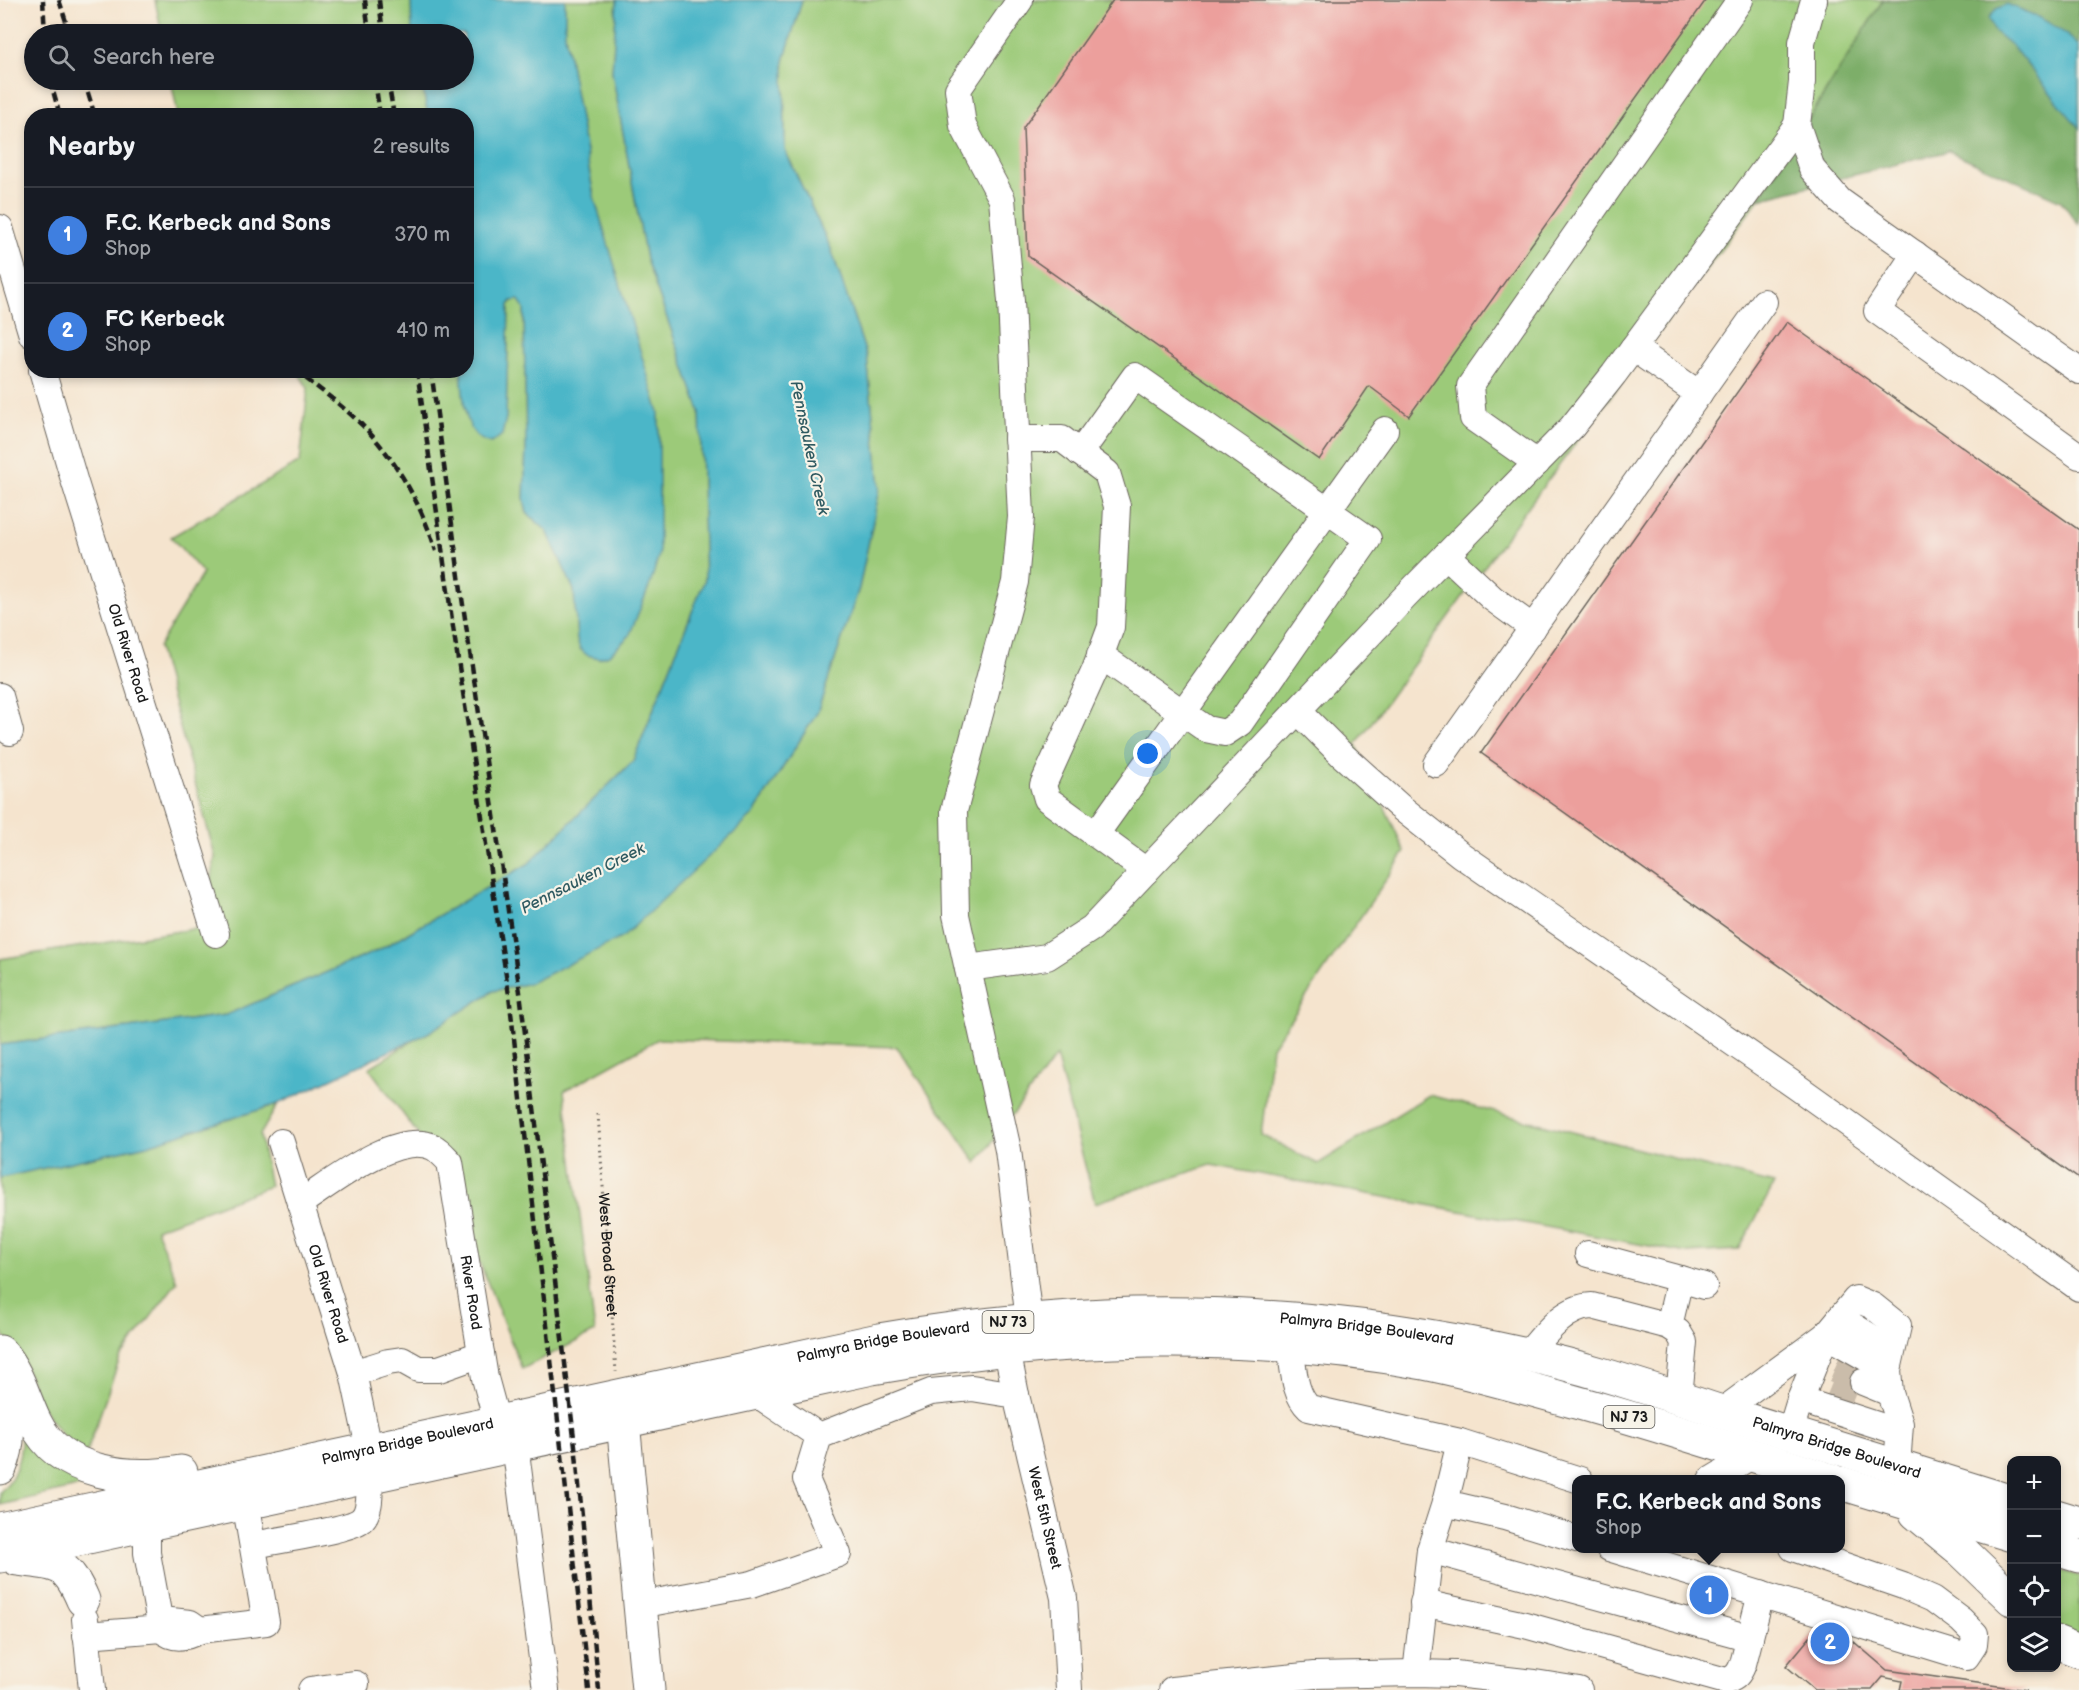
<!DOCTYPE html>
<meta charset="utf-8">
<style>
body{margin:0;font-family:"Balsamiq Sans",sans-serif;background:#20242c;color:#f1f3f6}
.controls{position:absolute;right:18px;bottom:18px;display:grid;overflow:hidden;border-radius:12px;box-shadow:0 3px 9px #0003}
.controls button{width:54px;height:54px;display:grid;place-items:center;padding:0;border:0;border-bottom:2px solid #363941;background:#171b24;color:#f1f3f6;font:30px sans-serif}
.you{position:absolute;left:1148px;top:754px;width:21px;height:21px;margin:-15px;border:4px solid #fff;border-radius:50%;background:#1a73e8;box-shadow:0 0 0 9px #1a73e833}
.badge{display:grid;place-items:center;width:39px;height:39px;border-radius:50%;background:#2563eb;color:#fff;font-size:20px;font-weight:700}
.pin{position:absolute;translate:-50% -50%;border:3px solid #fff;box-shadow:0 2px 6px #0006}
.popup{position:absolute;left:1572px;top:1475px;width:273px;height:78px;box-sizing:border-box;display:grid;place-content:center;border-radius:12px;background:#171b24;filter:drop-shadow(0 2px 4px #0005);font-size:20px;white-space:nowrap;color:#9ea1a6}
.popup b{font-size:22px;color:#f1f3f6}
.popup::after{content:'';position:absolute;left:50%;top:100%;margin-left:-12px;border:12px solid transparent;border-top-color:#171b24}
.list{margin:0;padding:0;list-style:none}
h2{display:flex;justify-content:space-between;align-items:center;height:78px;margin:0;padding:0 24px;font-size:26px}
h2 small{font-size:20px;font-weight:400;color:#9ea1a6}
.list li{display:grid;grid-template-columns:39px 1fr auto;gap:18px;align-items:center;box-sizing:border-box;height:96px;padding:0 24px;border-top:2px solid #363941}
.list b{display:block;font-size:22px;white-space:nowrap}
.list p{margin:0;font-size:20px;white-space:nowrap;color:#9ea1a6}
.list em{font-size:20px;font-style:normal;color:#9ea1a6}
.icon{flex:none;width:33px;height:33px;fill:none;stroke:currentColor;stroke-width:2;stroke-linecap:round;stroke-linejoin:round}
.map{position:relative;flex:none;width:2079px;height:1690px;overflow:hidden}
.search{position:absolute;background:#171b24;box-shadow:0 3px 9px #0003;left:24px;top:24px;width:450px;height:66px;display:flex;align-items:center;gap:15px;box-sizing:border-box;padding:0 21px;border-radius:33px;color:#9ea1a6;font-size:22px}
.panel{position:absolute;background:#171b24;box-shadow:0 3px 9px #0003;left:24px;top:108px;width:450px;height:270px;border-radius:24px}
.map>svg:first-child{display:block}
.green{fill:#9cca79;stroke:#5c734a;stroke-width:1.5}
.forest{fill:#7dae69;stroke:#4c6542;stroke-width:1.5}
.water{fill:#4bb6c8;stroke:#346972;stroke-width:1.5}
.building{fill:#ec9f9c}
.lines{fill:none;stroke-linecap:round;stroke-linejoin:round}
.minor-tunnel{stroke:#cabcaa;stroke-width:26;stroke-dasharray:26 13;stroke-linecap:butt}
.minor-casing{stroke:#68625a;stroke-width:28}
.major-casing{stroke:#68625a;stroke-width:35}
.highway-casing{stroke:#68625a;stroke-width:35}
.path{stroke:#68625a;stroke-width:3;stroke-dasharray:1.5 4.5;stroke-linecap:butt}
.minor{stroke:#fff;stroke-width:26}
.major{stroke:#fff;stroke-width:33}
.highway{stroke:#fff;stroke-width:33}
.rail{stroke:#1c1c1c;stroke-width:4.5;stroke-dasharray:9 4.5;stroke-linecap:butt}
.labels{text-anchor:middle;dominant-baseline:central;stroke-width:4.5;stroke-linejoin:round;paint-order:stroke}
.shield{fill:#f7f3e8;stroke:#5e5c59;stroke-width:1.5}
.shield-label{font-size:14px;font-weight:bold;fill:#1c1c1c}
.street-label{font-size:15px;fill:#1c1c1c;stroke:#f7f3e8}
.water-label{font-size:16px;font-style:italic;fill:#2f5a61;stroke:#f7f3e8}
</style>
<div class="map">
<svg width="2079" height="1690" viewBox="0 0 2079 1690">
<rect width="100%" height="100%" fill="#f7f3e8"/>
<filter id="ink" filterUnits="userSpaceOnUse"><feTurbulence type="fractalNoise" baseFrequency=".0167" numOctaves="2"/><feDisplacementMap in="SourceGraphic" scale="12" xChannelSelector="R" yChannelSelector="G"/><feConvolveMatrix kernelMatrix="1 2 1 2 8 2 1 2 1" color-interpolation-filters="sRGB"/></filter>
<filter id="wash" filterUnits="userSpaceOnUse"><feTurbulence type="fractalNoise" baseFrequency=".008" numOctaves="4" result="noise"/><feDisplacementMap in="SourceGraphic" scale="24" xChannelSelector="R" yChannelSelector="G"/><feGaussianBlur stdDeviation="1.35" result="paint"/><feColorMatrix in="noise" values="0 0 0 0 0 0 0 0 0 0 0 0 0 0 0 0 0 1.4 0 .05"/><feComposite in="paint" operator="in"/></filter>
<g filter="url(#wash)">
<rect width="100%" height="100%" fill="#f5e4ce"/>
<g class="green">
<path d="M155,0H411L412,34H162Z"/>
<path d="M565,0H617L612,72L646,259L700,410L705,579L633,761L528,864L379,950L226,1015L0,1045V959L205,927L215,856L158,647L203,573L171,537L300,462L308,388L297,371H461L466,414L476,435L506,418L509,305L515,299L521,301L524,309L526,448L524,499L527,513L547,531L574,590L577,639L599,658L608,655L629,636L602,228L594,197L565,35Z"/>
<path d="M802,0H1883L1759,199L1533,500L1356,744L1405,852L1272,1047L1261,1135L1318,1164L1429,1095L1774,1184L1739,1250L1687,1253L1211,1165L1095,1203L1056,1056L977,1163L897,1047L658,1039L564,1091L595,1332L522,1369L481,1266L434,1156L369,1068L493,991L530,983L753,815L817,713L859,588L880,488L867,357L831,249L785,150L784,61Z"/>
<path d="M171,80H421L428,115H178Z"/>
<path d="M278,1104L260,1135L270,1186L156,1229L177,1282L120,1358L86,1454L65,1439L40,1405L25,1366L0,1329V1178L147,1145Z"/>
<path d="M22,1418L90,1484L0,1505V1492C21,1474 22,1444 22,1418Z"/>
<path d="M2056,1569L2079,1576V1636L2057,1629Z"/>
</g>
<path class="forest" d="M1883,0H2079V225L2061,201L1949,151L1759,199Z"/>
<g class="water">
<path d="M411,0H565V35L594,197L659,413V554L651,582L629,636L609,655L599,658L587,655L580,649L577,639L574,590L547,531L527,513L524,499L526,448L524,309L519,300L512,301L509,305L506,418L502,435L491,443C461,438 464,393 461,371L466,370V116L428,115L421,80H464V34H412Z"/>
<path d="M617,0H802L784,61L785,150L831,249L867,357L880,488L859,588L817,713L753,815L623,937L530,983L493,991L428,1033L278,1104L147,1145L0,1178V1045L226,1015L379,950L528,864L633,761L705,579L700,411L646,259L612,72Z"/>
<path d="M2007,4C2033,14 2059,25 2079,46V128L2012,46L1994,31L1989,18L1996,9Z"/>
</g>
<g id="blocks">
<g class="building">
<path d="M1113,0H1706L1409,416L1369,386L1319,460L1028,256L1023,128Z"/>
<path d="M1787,322L2079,530V1179L1481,753Z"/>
<path d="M1826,1618L1887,1670L2026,1690H1900L1902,1681L1883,1677L1872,1690H1814L1786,1666Z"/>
</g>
</g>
</g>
<g filter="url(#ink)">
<use href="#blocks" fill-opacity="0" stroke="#68625a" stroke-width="1.5"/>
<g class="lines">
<g class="minor-tunnel">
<path d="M1834,1370L1863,1382"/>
<path d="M1829,1390L1858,1402"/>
</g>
<g class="minor-casing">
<g id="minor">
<path d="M1020,0L958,89L963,126L1002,199L1011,301L1021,517L1015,582L954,811L956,915L1008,1150L1029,1320"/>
<path d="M1814,0L1802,42V82L1797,125L1812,169L1840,201L2079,371"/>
<path d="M0,228L32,335"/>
<path d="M1915,254L1877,311L2079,456"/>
<path d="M1633,348L1699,394"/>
<path id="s2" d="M42,370L75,483L216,934"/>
<path d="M1017,439H1062L1107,473L1117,506L1111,627L1095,670L1043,785L1047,799L1146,871"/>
<path d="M1080,453L1135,376L1368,539L1240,723L1225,733L1206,729L1100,655"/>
<path d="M1537,463L1473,418L1470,386L1740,0"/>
<path d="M1446,555L1492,598L1533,628"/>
<path d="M0,696L10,732"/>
<path d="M1298,711L1341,754L1399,806L1461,855L1797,1087L2079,1288"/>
<path d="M1436,764L1764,302"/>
<path d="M1096,834L1385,430"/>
<path d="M968,968L1047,957L1092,928L1406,596L1572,427L1614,374L1797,125"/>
<path id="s3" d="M281,1142L353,1373L369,1448"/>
<path id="s4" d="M300,1203C330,1184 396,1130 433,1147C439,1150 445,1157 450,1162L485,1378L497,1422"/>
<path d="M1588,1254L1680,1279L1669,1326"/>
<path d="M1680,1279L1704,1286"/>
<path d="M1840,1318L1892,1350"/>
<path d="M1290,1347C1294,1367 1293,1393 1309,1408L1460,1442L1580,1480"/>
<path id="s5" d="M1007,1350L1016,1395L1064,1598L1069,1690"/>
<path d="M1527,1355C1544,1335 1564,1307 1592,1306L1669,1326L1678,1332L1684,1342L1679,1398"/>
<path d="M353,1373L388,1362L402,1360L418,1369H439L481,1354"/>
<path d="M1863,1382L1890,1393"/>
<path d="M754,1392L819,1436"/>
<path d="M1800,1400L1899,1432"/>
<path d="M1721,1412L1826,1335L1856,1299L1873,1306L1898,1326L1888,1370L1890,1393L1900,1424L1897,1467"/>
<path d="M1790,1433L1800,1400L1826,1335L1888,1370"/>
<path d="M515,1444L546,1690"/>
<path d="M1711,1480L1753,1455"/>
<path d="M1445,1503L1460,1442"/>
<path d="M253,1545C273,1541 349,1530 361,1520C372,1511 369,1488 370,1475"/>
<path d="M1609,1548L1966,1657L1974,1645L1975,1634L1961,1620L1933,1599L1903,1586L1793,1548"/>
<path d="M1430,1550L1750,1638"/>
<path d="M1423,1603L1525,1625L1726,1681C1736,1678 1739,1674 1743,1664L1761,1594"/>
<path d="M640,1605L752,1584L838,1554L806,1479L819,1436L931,1392L972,1388L1016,1395"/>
<path d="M85,1619L92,1690"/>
<path d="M200,1630L266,1622L245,1502"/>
<path d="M86,1635L161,1629L171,1621L190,1623L200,1630C186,1638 173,1640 161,1629L147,1553V1523"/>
<path d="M1416,1673L1430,1550L1445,1503L1505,1517L1577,1539"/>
<path d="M311,1690L356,1684"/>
<path d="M1172,1690L1314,1675L1416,1673L1455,1674L1535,1683L1579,1690"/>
</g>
</g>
<g class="major-casing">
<path id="major" d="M623,1421L648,1690"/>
</g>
<g class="highway-casing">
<g id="highway">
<path d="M0,1352C18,1373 23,1397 35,1422C60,1475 131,1481 181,1472"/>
<path d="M0,1392C9,1418 11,1443 0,1468"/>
<path d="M1841,1483L2012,1535"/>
<path d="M1916,1513L1962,1551L2012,1599"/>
<path d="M2056,1516L2079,1523"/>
<path id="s6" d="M0,1529L879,1340C964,1326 1048,1316 1134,1314C1265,1311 1399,1327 1527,1355C1593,1369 1658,1392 1722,1412C1819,1442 1915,1472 2012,1502"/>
<path d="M2056,1549L2079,1556"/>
<path d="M0,1556L872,1368C1053,1336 1243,1330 1424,1363C1474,1373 1523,1387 1572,1401C1659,1425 1745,1453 1831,1480"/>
<path d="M17,1559C56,1564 66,1560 83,1600"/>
<path d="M2056,1642L2079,1651"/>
</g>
</g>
<path class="path" id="s1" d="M598,1114L616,1372"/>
<use href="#minor" class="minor"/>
<use href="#major" class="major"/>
<use href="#highway" class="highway"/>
<g class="rail">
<path d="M43,0L45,34"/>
<path d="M59,0L70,34"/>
<path d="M365,0L369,34"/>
<path d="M379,0L383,34"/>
<path d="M50,80L60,116"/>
<path d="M84,80L95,116"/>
<path d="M375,80L380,116"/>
<path d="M388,80L394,116"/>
<path d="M295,370C318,388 342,405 363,426C396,459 422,506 436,551"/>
<path d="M417,370L453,627L509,995L589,1690"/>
<path d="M431,370L462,598L520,992L576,1454L599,1690"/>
</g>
</g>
</g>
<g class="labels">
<g class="shield">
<rect x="982.5" y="1311" width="51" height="22" rx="4.5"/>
<rect x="1603.5" y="1406" width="51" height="22" rx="4.5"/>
</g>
<g class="shield-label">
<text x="1008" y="1322">NJ 73</text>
<text x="1629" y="1417">NJ 73</text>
</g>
<g class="street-label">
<text stroke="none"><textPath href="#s2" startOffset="296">Old River Road</textPath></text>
<text stroke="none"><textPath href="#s1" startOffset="141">West Broad Street</textPath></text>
<text stroke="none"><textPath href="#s4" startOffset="304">River Road</textPath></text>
<text stroke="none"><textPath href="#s3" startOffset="159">Old River Road</textPath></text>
<text stroke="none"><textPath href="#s6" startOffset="1389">Palmyra Bridge Boulevard</textPath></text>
<text stroke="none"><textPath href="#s6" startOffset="903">Palmyra Bridge Boulevard</textPath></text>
<text stroke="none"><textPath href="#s6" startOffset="417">Palmyra Bridge Boulevard</textPath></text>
<text stroke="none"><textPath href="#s6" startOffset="1875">Palmyra Bridge Boulevard</textPath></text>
<text stroke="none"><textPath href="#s5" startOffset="172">West 5th Street</textPath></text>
</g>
<g class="water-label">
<text transform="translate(809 448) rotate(78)">Pennsauken Creek</text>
<text transform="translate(583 879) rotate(-27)">Pennsauken Creek</text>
</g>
</g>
</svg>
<div class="controls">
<button>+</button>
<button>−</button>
<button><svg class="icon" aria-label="locate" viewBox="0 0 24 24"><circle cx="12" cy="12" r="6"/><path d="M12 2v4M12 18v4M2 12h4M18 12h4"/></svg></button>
<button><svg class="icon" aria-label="layers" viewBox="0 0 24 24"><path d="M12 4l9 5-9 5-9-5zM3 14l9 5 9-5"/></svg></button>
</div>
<div class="you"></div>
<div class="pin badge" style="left:1709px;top:1595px;background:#3f7fe0">1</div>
<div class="popup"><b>F.C. Kerbeck and Sons</b>Shop</div>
<div class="pin badge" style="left:1830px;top:1642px;background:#3f7fe0">2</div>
<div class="search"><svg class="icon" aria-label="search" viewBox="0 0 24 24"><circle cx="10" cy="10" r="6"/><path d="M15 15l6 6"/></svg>Search here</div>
<section class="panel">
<h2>Nearby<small>2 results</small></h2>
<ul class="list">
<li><span class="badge" style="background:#3f7fe0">1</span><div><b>F.C. Kerbeck and Sons</b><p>Shop</p></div><em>370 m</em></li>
<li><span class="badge" style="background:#3f7fe0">2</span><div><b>FC Kerbeck</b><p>Shop</p></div><em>410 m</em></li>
</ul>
</section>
</div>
